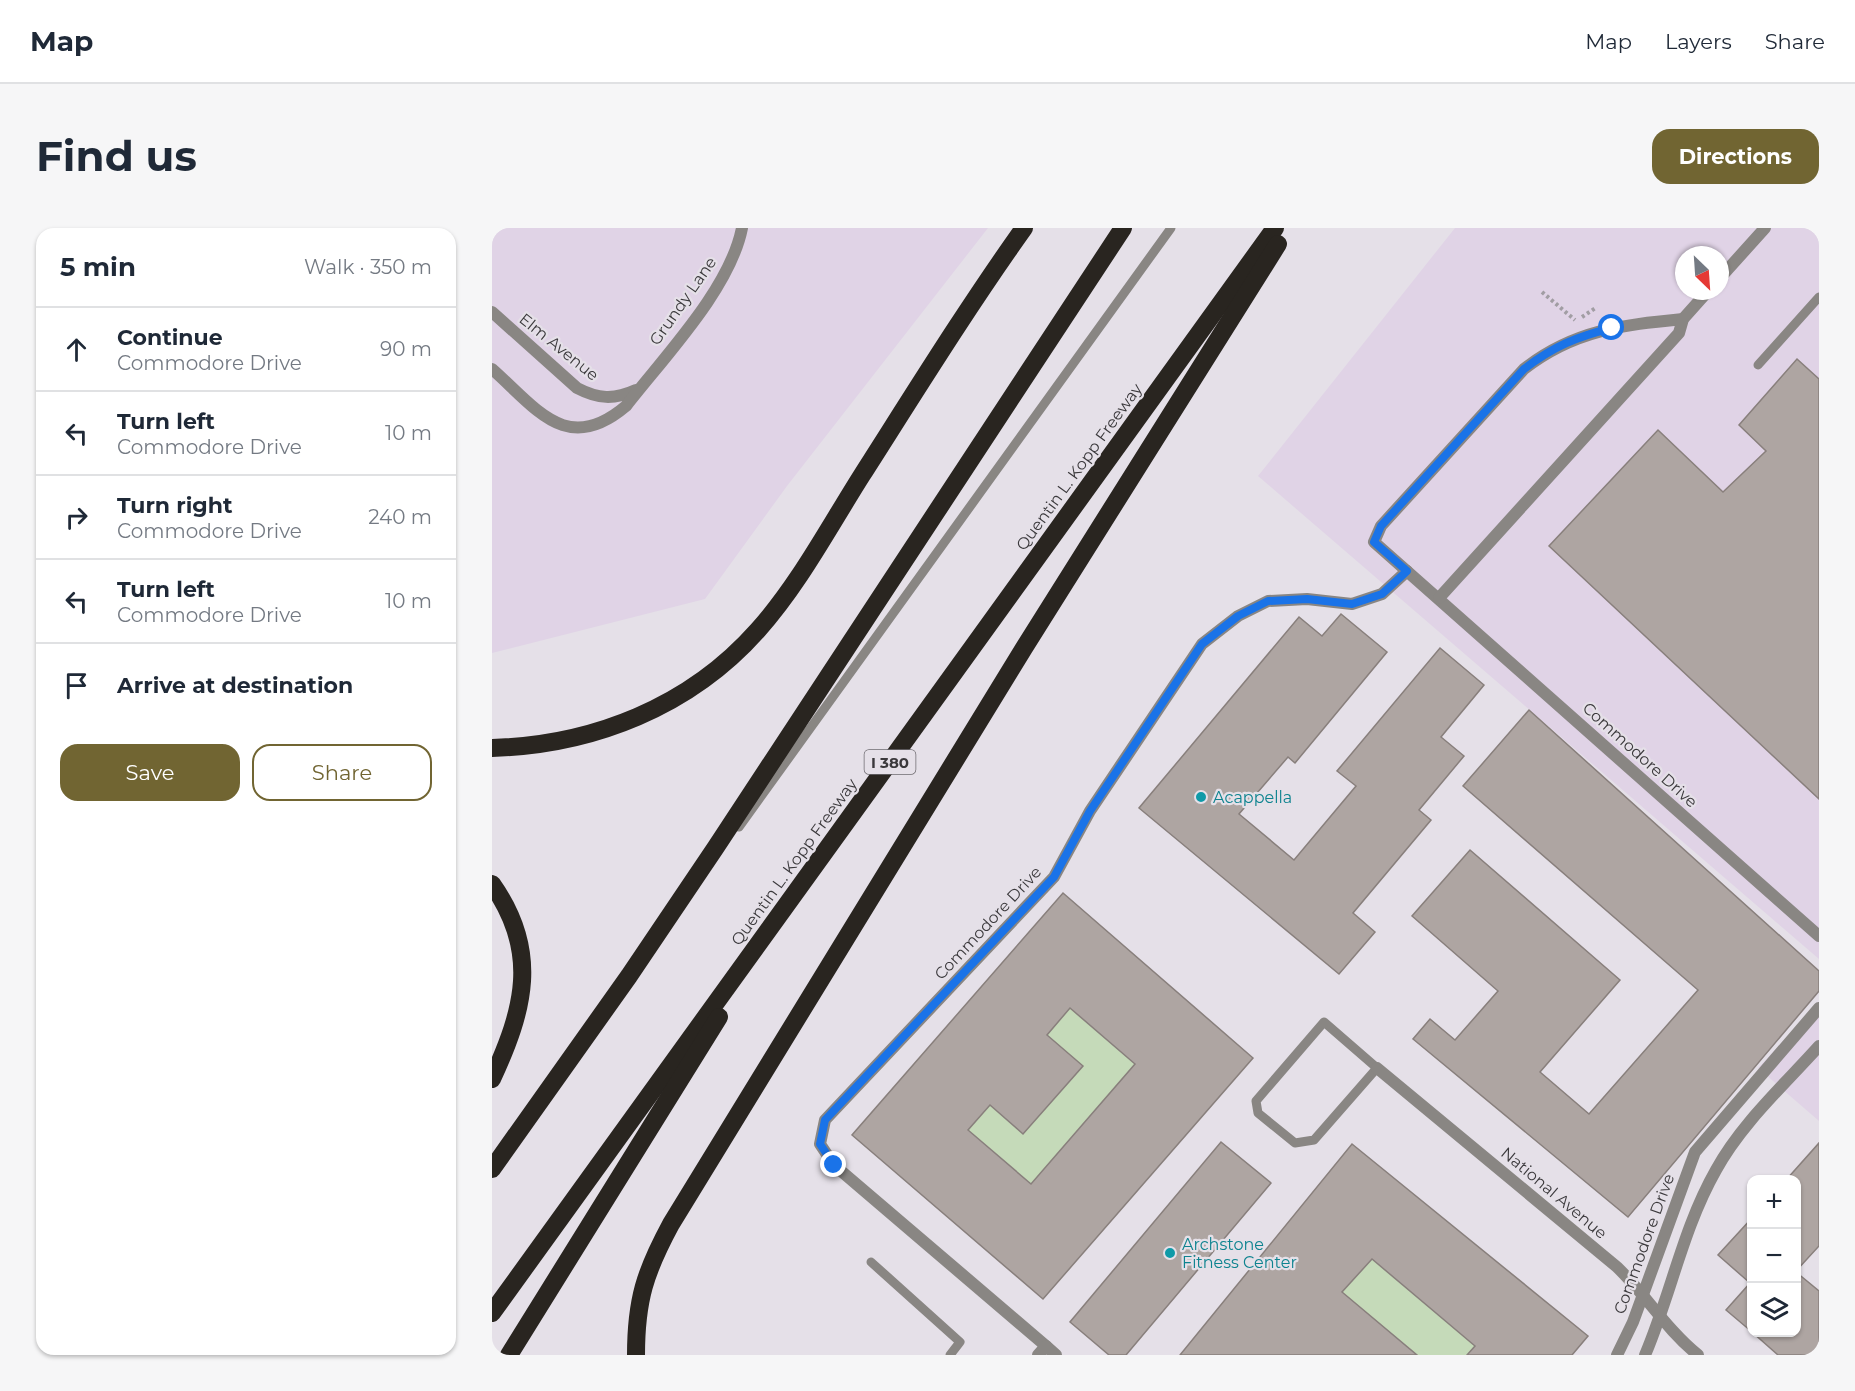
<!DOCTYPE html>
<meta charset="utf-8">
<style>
body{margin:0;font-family:Montserrat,sans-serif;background:#f6f6f7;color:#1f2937}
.controls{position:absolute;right:18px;bottom:18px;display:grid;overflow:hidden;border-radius:12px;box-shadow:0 2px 4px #0004}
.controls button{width:54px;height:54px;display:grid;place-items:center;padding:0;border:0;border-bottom:2px solid #e0e1e3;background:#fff;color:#1f2937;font:30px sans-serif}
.compass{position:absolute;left:1183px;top:18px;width:54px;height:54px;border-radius:50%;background:#fff;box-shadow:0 2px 4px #0004;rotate:155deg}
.stop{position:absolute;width:18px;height:18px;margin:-14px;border:4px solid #1a73e8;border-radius:50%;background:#fff}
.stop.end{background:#1a73e8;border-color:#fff;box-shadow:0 2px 6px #0008}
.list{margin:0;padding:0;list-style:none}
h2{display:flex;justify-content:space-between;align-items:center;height:78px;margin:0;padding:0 24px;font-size:26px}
h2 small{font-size:20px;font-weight:400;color:#747a83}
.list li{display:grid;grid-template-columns:39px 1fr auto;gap:18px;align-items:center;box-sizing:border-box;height:84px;padding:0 24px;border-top:2px solid #e0e1e3}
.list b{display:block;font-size:22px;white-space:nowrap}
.list p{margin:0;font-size:20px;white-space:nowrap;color:#747a83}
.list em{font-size:20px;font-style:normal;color:#747a83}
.actions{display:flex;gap:12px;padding:18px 24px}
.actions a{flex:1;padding:14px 0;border:2px solid #716532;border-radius:18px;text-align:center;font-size:21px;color:#716532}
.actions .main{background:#716532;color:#fff}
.icon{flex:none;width:33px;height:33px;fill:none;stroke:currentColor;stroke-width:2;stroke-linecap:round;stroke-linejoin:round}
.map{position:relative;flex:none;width:1327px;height:1127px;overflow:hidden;border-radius:18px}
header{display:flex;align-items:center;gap:36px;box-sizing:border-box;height:84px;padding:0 30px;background:#fff;border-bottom:2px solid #e0e1e3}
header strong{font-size:28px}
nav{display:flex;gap:33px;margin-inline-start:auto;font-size:21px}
.intro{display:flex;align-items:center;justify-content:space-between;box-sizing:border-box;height:144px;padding:0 36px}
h1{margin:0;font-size:42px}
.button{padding:15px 27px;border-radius:18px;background:#716532;color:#fff;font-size:21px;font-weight:700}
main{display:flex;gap:36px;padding:0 36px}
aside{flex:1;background:#fff;border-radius:18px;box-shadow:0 2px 4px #0004}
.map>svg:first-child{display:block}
.commercial{fill:#e0d3e6;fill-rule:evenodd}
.green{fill:#c5dab9}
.building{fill:#aea5a2;stroke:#887f7c;stroke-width:1.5;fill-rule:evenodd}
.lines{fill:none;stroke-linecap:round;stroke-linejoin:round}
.path{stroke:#a19da3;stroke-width:4;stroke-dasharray:3 3;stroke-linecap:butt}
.lane{stroke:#898683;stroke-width:9}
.street{stroke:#898683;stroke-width:12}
.highway{stroke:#292520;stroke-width:18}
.route{stroke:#1a73e8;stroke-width:8}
.culture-dot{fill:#0f9aa8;stroke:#e5e0e8;stroke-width:2}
.labels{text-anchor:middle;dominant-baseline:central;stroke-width:4.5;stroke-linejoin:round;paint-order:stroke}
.shield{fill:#e5e0e8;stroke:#6e6b70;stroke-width:1.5}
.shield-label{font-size:15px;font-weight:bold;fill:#3b393c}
.street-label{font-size:16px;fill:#3b393c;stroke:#e5e0e8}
.culture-label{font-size:16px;fill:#0d838f;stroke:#e5e0e8;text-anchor:start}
</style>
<header>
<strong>Map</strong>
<nav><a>Map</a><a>Layers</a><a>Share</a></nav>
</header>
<div class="intro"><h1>Find us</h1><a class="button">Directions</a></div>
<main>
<aside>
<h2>5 min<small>Walk · 350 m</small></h2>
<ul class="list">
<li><svg class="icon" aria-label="ahead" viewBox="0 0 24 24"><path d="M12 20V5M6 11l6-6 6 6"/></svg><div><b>Continue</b><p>Commodore Drive</p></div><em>90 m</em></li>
<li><svg class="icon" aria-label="left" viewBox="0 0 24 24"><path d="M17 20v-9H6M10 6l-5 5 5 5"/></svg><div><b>Turn left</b><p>Commodore Drive</p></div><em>10 m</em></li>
<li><svg class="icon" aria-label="right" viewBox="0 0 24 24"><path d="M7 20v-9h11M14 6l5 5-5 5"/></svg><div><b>Turn right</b><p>Commodore Drive</p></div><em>240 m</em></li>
<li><svg class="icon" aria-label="left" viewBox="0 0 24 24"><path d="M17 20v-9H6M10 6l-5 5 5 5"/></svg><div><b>Turn left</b><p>Commodore Drive</p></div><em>10 m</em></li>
<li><svg class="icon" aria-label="arrive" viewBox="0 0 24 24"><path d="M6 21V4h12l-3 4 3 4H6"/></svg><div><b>Arrive at destination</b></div></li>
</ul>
<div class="actions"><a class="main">Save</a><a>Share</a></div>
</aside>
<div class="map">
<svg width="1327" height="1127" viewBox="0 0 1327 1127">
<rect width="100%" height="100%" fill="#e5e0e8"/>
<g class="commercial">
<path d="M0,0H496L295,258L213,371L0,425Z"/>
<path d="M963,0H1327V731L766,248ZM1192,27H1228V63H1192Z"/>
<path d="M1327,775V893L1266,840Z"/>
</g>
<g class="green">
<path d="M578,780L643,836L539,956L476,902L498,877L531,906L590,838L555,807Z"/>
<path d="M880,1031L983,1118L975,1127H925L850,1064Z"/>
</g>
<g class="building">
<path d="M1305,131L1327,151V571L1057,318L1166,202L1231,264L1274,223L1247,197Z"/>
<path d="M849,386L895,424L803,535L796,529L747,586L802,632L864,558L845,543L948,420L992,457L949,509L972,528L927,582L939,592L861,685L883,704L847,746L647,580L807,389L830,408Z"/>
<path d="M1037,482L1327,743V763L1136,989L921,811L938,791L963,812L1006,763L920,688L978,622L1128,752L1048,844L1097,886L1206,762L971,558Z"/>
<path d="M571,665L761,830L551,1071L360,907ZM578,780L643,836L539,956L476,902L498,877L531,906L591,838L555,807Z"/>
<path d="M729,914L779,955L634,1127H617L578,1094Z"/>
<path d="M1327,915V1018L1304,1043V952H1294Z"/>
<path d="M860,916L1096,1108L1080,1127H975L983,1118L880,1031L850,1064L925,1127H688Z"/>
<path d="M1260,990V1104L1234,1082L1258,1055L1226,1027Z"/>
<path d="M1304,1044L1327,1063V1127H1286L1260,1104H1304Z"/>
</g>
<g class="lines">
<g class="path">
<path d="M1050,64L1083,92"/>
<path d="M1090,89L1105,79"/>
</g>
<g class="lane">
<path d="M1266,137L1327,69"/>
<path d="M247,599L679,0"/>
<path d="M832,794L885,840L822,912L803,915L766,885L764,873Z"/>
<path d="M379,1034L468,1114L458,1127"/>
</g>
<g class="street">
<path d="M1228,50L1273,0"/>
<path d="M0,84L85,160C106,171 122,172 144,162"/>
<path d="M1191,91C1130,97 1082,102 1032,141L889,298L882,314L1327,708"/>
<path d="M0,141C45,181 75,228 134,178C172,129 238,61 250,0"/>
<path d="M947,370L1187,105L1191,91L1216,63"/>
<path d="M885,840L1125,1039C1154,1067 1174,1101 1206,1127"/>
<path d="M554,1118L342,937L328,916L333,892L562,649L598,583L710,416L746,388L776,373L815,371L860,376L890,366L915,343"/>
<path d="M546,1127L554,1118L564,1127"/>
<path d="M1125,1127L1141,1094L1203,924L1327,780"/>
<path d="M1153,1127C1179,1066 1191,1000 1224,942C1249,896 1292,857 1327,818"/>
</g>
<g class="highway">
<path d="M0,520C101,517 198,479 266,402C307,356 337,299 370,247C423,164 475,80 532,0"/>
<path d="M0,656C48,724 32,782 0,851"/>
<path d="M0,941L137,748L224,619L631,0"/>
<path d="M0,1085L783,0"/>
<path d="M17,1127L227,789"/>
<path d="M144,1127C144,1072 153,1044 179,996L532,420L786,16"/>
</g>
</g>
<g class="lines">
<path class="route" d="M342,937L328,916L333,892L562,649L598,583L710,416L746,388L776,373L815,371L860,376L890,366L915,343L882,314L889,298L1032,141C1062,118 1084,109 1120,100"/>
</g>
<g class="culture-dot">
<circle cx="709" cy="569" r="6"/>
<circle cx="678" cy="1025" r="6"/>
</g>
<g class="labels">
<rect class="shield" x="372.5" y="522" width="51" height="24" rx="4.5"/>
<g class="shield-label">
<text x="398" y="534">I 380</text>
</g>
<g class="street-label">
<text transform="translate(191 73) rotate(-55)">Grundy Lane</text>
<text transform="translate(67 119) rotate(39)">Elm Avenue</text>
<text transform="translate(587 239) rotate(-54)">Quentin L. Kopp Freeway</text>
<text transform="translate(1148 527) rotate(42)">Commodore Drive</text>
<text transform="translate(302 634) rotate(-54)">Quentin L. Kopp Freeway</text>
<text transform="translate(496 695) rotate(-47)">Commodore Drive</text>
<text transform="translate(1062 965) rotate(40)">National Avenue</text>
<text transform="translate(1152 1016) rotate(-70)">Commodore Drive</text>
</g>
<g class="culture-label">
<text x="721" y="569">Acappella</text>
<text x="690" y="1016">Archstone<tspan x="690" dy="18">Fitness Center</tspan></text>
</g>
</g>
</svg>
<div class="controls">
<button>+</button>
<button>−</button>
<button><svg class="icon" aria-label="layers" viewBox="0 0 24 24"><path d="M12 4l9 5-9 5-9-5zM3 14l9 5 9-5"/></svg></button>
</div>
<svg class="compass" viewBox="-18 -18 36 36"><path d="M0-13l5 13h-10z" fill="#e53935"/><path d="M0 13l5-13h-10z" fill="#747a83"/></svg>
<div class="stop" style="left:1120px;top:100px"></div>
<div class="stop end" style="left:342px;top:937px"></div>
</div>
</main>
